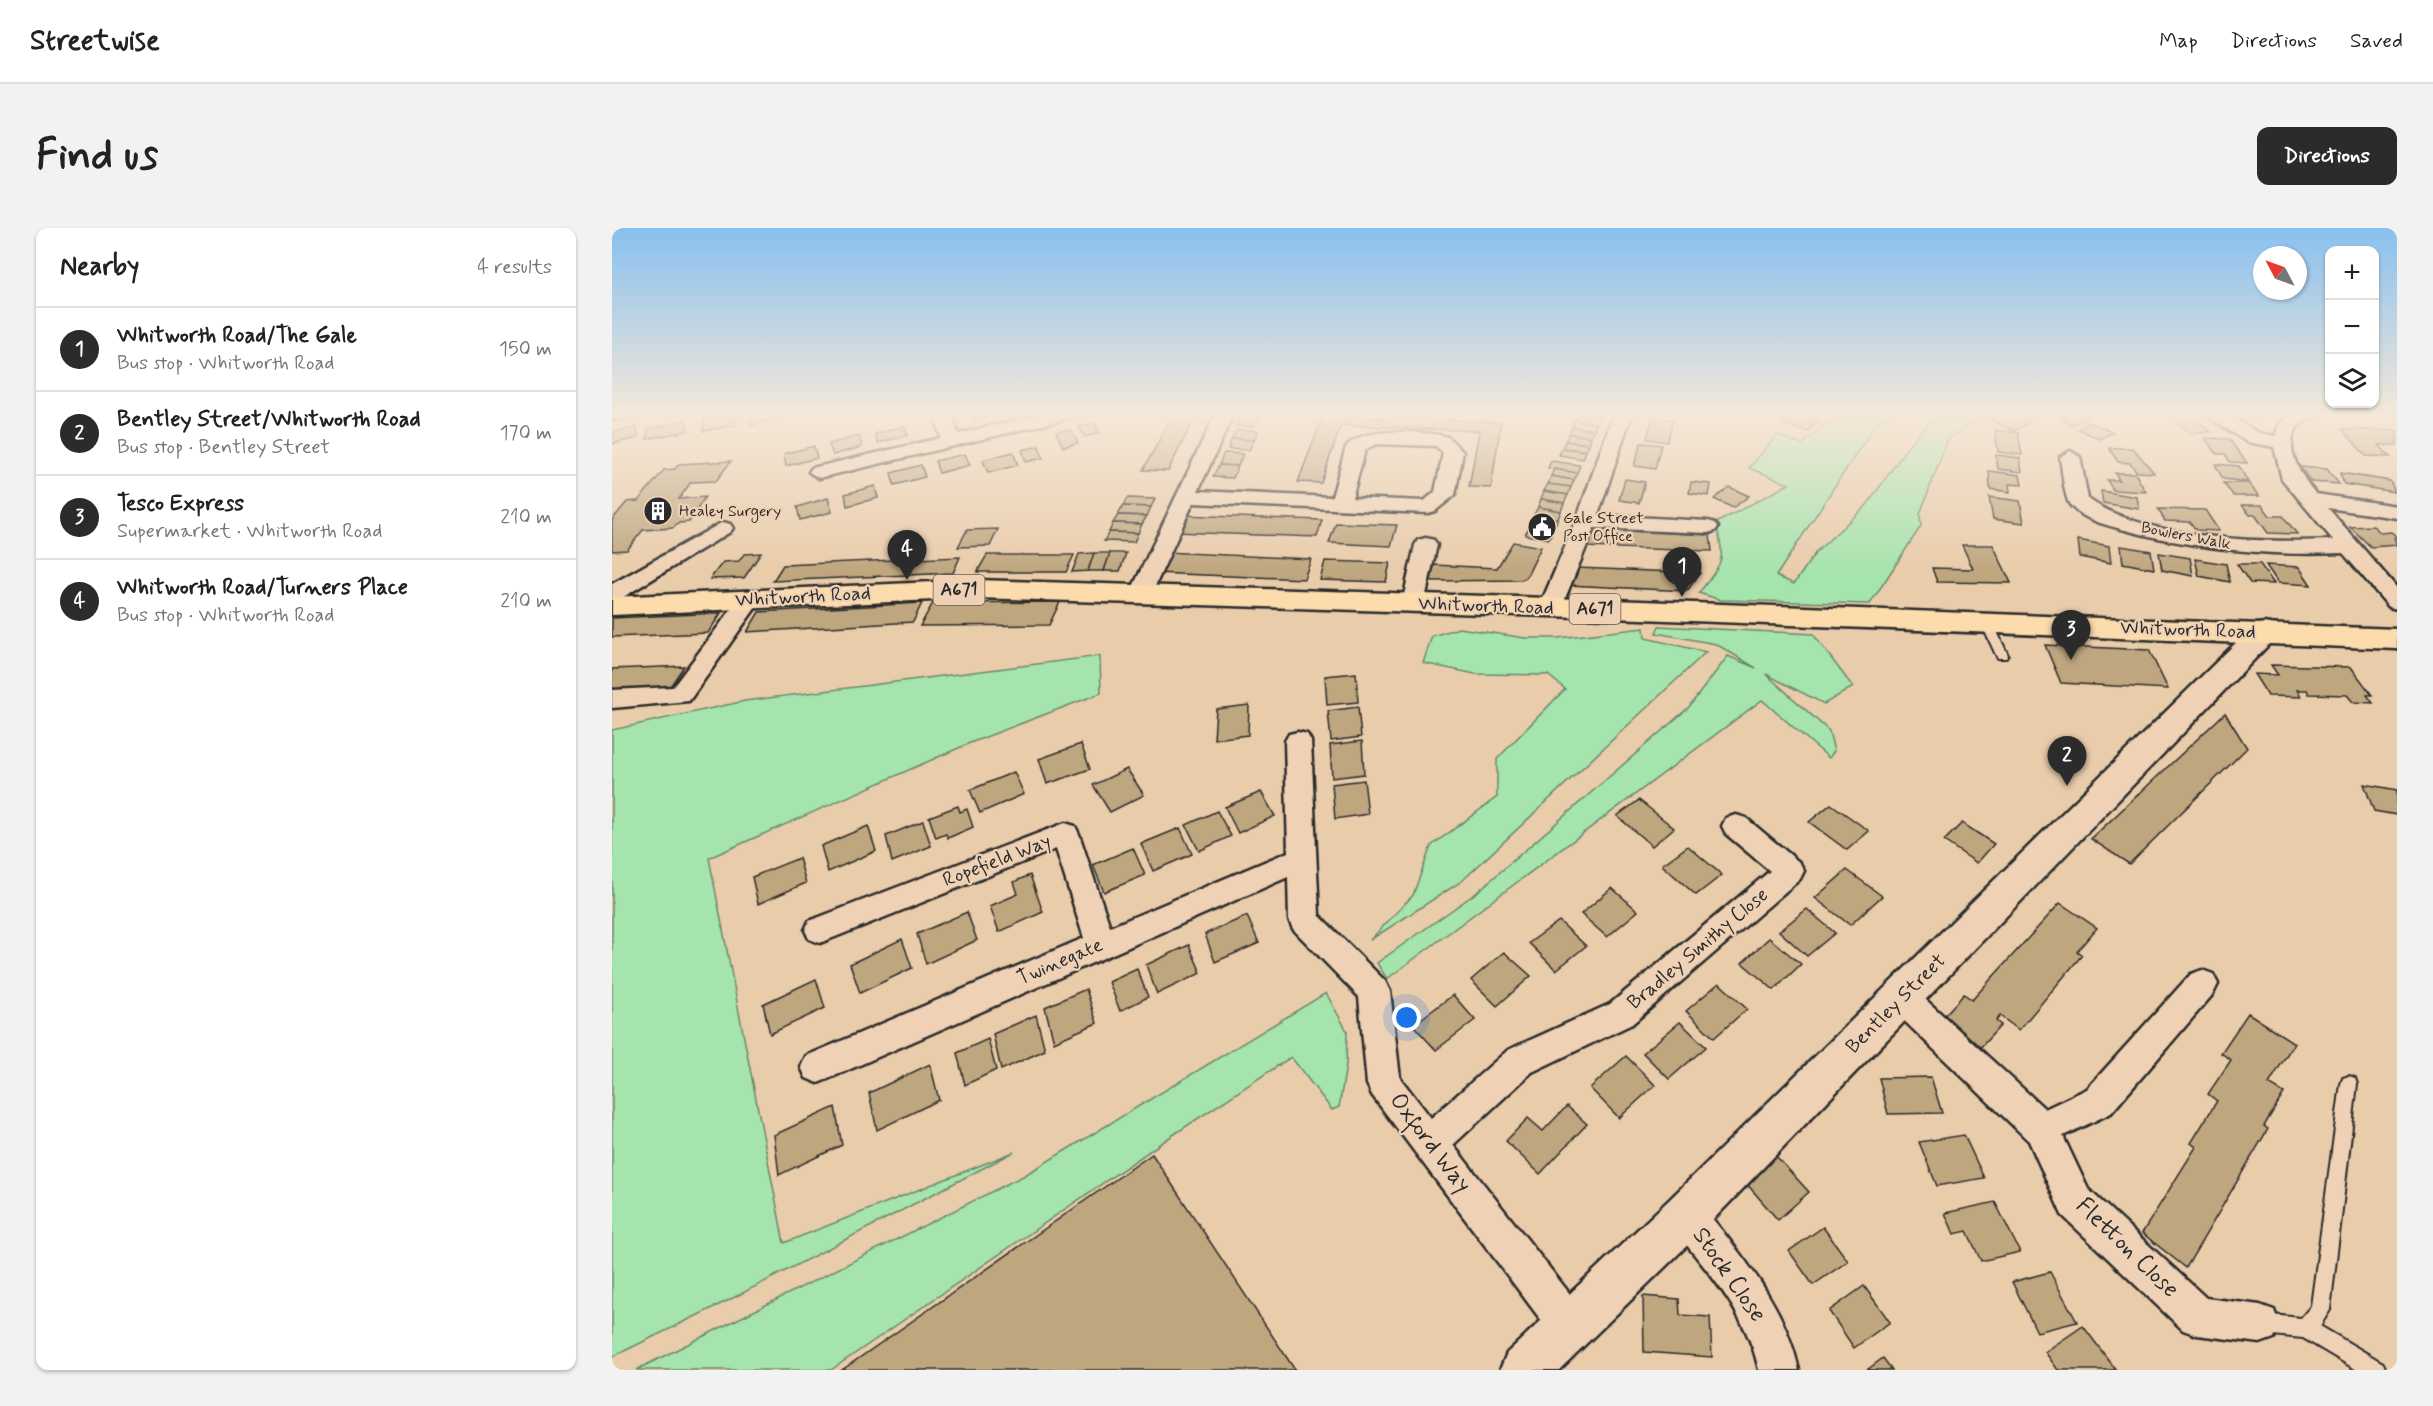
<!DOCTYPE html>
<meta charset="utf-8">
<style>
body{margin:0;font-family:Mynerve,sans-serif;background:#f2f2f2;color:#222}
.controls{position:absolute;right:18px;top:18px;display:grid;overflow:hidden;border-radius:12px;box-shadow:0 2px 4px #0004}
.controls button{width:54px;height:54px;display:grid;place-items:center;padding:0;border:0;border-bottom:2px solid #e0e0e0;background:#fff;color:#222;font:30px sans-serif}
.compass{position:absolute;left:1641px;top:18px;width:54px;height:54px;border-radius:50%;background:#fff;box-shadow:0 2px 4px #0004;rotate:311deg}
.you{position:absolute;left:795px;top:790px;width:21px;height:21px;margin:-15px;border:4px solid #fff;border-radius:50%;background:#1a73e8;box-shadow:0 0 0 9px #1a73e833}
.badge{display:grid;place-items:center;width:39px;height:39px;border-radius:50%;background:#2b2b2b;color:#fff;font-size:20px;font-weight:700}
.pin{position:absolute;translate:-50% -50px;filter:drop-shadow(0 2px 3px #0008)}
.pin::after{content:'';position:absolute;top:32px;width:21px;height:18px;background:inherit;clip-path:polygon(0 0,100% 0,50% 100%)}
.list{margin:0;padding:0;list-style:none}
h2{display:flex;justify-content:space-between;align-items:center;height:78px;margin:0;padding:0 24px;font-size:26px}
h2 small{font-size:20px;font-weight:400;color:#767676}
.list li{display:grid;grid-template-columns:39px 1fr auto;gap:18px;align-items:center;box-sizing:border-box;height:84px;padding:0 24px;border-top:2px solid #e0e0e0}
.list b{display:block;font-size:22px;white-space:nowrap}
.list p{margin:0;font-size:20px;white-space:nowrap;color:#767676}
.list em{font-size:20px;font-style:normal;color:#767676}
.icon{flex:none;width:33px;height:33px;fill:none;stroke:currentColor;stroke-width:2;stroke-linecap:round;stroke-linejoin:round}
.map{position:relative;flex:none;width:1785px;height:1142px;overflow:hidden;border-radius:12px}
header{display:flex;align-items:center;gap:36px;box-sizing:border-box;height:84px;padding:0 30px;background:#fff;border-bottom:2px solid #e0e0e0}
header strong{font-size:28px}
nav{display:flex;gap:33px;margin-inline-start:auto;font-size:21px}
.intro{display:flex;align-items:center;justify-content:space-between;box-sizing:border-box;height:144px;padding:0 36px}
h1{margin:0;font-size:42px}
.button{padding:15px 27px;border-radius:12px;background:#2b2b2b;color:#fff;font-size:21px;font-weight:700}
main{display:flex;gap:36px;padding:0 36px}
aside{flex:1;background:#fff;border-radius:12px;box-shadow:0 2px 4px #0004}
.map>svg:first-child{display:block}
.green{fill:#a5e4ad;stroke:#68886c;stroke-width:1.5}
.building{fill:#bea67e;stroke:#2b2b2b;stroke-width:1.5}
.lines{fill:none;stroke-linecap:round;stroke-linejoin:round}
.lane-casing{stroke:#2b2b2b;stroke-width:4}
.street-casing{stroke:#2b2b2b;stroke-width:5}
.secondary-casing{stroke:#2b2b2b;stroke-width:5}
.primary-casing{stroke:#2b2b2b;stroke-width:5}
.lane{fill:#efd2b6;fill-rule:evenodd}
.street{fill:#efd2b6;fill-rule:evenodd}
.secondary{fill:#efd2b6;fill-rule:evenodd}
.primary{fill:#fcdcac;fill-rule:evenodd}
.labels{text-anchor:middle;dominant-baseline:central;stroke-width:4.5;stroke-linejoin:round;paint-order:stroke}
.far-poi-label{font-size:16px;fill:#2b2b2b;stroke:#efd2b6;text-anchor:start}
.far-street-label{font-size:16px;fill:#2b2b2b;stroke:#efd2b6}
.shield{fill:#efd2b6;stroke:#665d55;stroke-width:1.5}
.shield-label{font-size:18px;font-weight:bold;fill:#2b2b2b}
.street-label{font-size:20px;fill:#2b2b2b;stroke:#efd2b6}
.near-street-label{font-size:24px;fill:#2b2b2b;stroke:#efd2b6}
</style>
<header>
<strong>Streetwise</strong>
<nav><a>Map</a><a>Directions</a><a>Saved</a></nav>
</header>
<div class="intro"><h1>Find us</h1><a class="button">Directions</a></div>
<main>
<aside>
<h2>Nearby<small>4 results</small></h2>
<ul class="list">
<li><span class="badge">1</span><div><b>Whitworth Road/The Gale</b><p>Bus stop · Whitworth Road</p></div><em>150 m</em></li>
<li><span class="badge">2</span><div><b>Bentley Street/Whitworth Road</b><p>Bus stop · Bentley Street</p></div><em>170 m</em></li>
<li><span class="badge">3</span><div><b>Tesco Express</b><p>Supermarket · Whitworth Road</p></div><em>210 m</em></li>
<li><span class="badge">4</span><div><b>Whitworth Road/Turners Place</b><p>Bus stop · Whitworth Road</p></div><em>210 m</em></li>
</ul>
</aside>
<div class="map">
<svg width="1785" height="1142" viewBox="0 0 1785 1142">
<rect width="100%" height="100%" fill="#e9ccaa"/>
<filter id="ink" filterUnits="userSpaceOnUse"><feTurbulence type="fractalNoise" baseFrequency=".0167" numOctaves="2"/><feDisplacementMap in="SourceGraphic" scale="12" xChannelSelector="R" yChannelSelector="G"/><feConvolveMatrix kernelMatrix="1 2 1 2 8 2 1 2 1" color-interpolation-filters="sRGB"/></filter>
<g filter="url(#ink)">
<g class="green">
<path d="M1226,185H1277L1261,200L1164,348L1182,356L1204,324L1255,277L1299,214L1324,187L1327,185H1375L1336,211L1308,286L1309,298L1258,376L1109,372L1087,365C1111,333 1114,335 1104,295L1177,256L1137,240L1165,207L1190,217Z"/>
<path d="M1047,398L1201,406L1241,459L1212,476L1154,446L1217,503L1222,523L1217,530L1150,472L775,751L765,735L864,665L1076,480L1116,428L1144,440L1104,416L1044,405Z"/>
<path d="M847,400L913,410H946L1032,400L1033,410L1094,424L850,653L758,712L801,667L819,618L885,569V531L953,461L936,447L863,446L811,435L820,408Z"/>
<path d="M488,428L489,465L358,515L97,630L172,1015L402,924L121,1070L0,1129V502L133,473Z"/>
<path d="M714,765L735,803L734,838L727,879L720,882L679,829L555,911L219,1142H24L413,947Z"/>
</g>
<g class="building">
<path d="M147,185H170V190L139,197V187Z"/>
<path d="M360,185H388L363,192Z"/>
<path d="M562,185H585L556,243L531,242Z"/>
<path d="M1179,185H1182L1206,193L1195,204L1169,195Z"/>
<path d="M1384,185H1402L1419,193L1402,203L1375,190Z"/>
<path d="M1450,185H1470L1478,189L1459,197L1447,190L1454,187Z"/>
<path d="M1556,185H1577L1599,204L1579,206Z"/>
<path d="M1618,185H1639L1645,190L1628,192Z"/>
<path d="M124,186L123,197L91,203L92,192Z"/>
<path d="M966,186L988,189L985,196L963,192Z"/>
<path d="M629,187L647,188L642,198H624Z"/>
<path d="M711,188L889,194L879,260L857,259L867,203L729,197L709,255L686,254Z"/>
<path d="M1041,189L1061,192L1055,214L1035,211Z"/>
<path d="M75,192V203L35,211L36,201Z"/>
<path d="M963,192L985,196L982,202L960,199Z"/>
<path d="M1478,194L1501,204L1488,211L1466,201Z"/>
<path d="M482,195L488,205L473,209L467,199Z"/>
<path d="M292,198L296,207L266,215L263,206Z"/>
<path d="M25,199L26,210L0,216V205Z"/>
<path d="M960,199L982,202L979,209L957,206Z"/>
<path d="M459,201L466,215L451,219L444,204Z"/>
<path d="M1730,201L1785,203V217H1767L1778,229L1754,228Z"/>
<path d="M625,202L646,203L642,212L620,211Z"/>
<path d="M1383,202L1406,205L1410,227L1386,224Z"/>
<path d="M957,206L979,209L977,216L953,213Z"/>
<path d="M247,208L250,219L221,227L217,216Z"/>
<path d="M1593,210L1617,211L1635,235L1618,234L1613,226H1605Z"/>
<path d="M620,211L642,212L637,222L616,221Z"/>
<path d="M953,213L977,216L974,223L950,220Z"/>
<path d="M1029,215L1049,217L1043,241L1022,238Z"/>
<path d="M202,218L205,230L174,238L172,226Z"/>
<path d="M427,218L431,230L414,234L410,222Z"/>
<path d="M950,220L974,223L971,231L947,227Z"/>
<path d="M1497,220H1521L1542,245L1525,244L1518,235L1506,234Z"/>
<path d="M401,224L406,237L376,245L371,232Z"/>
<path d="M612,225L631,226L626,238L607,237Z"/>
<path d="M353,226L358,237L327,245L323,233Z"/>
<path d="M1384,227L1408,230L1410,244L1386,241Z"/>
<path d="M119,233L104,253L79,254L67,271L93,269L77,294L67,295L61,300L31,302L15,322L0,323V292L15,274L26,273L52,242L63,241L67,236Z"/>
<path d="M939,233L968,237L965,245L936,240Z"/>
<path d="M1603,236L1627,238L1636,254L1611,251Z"/>
<path d="M309,237L313,249L282,257L279,245Z"/>
<path d="M607,237L626,238L621,250L601,249Z"/>
<path d="M1688,239L1715,241L1727,256L1699,254Z"/>
<path d="M942,241L965,245L962,252L939,248Z"/>
<path d="M1377,243L1408,247L1410,257L1397,256L1398,264L1378,261Z"/>
<path d="M1503,245H1523L1534,264L1501,262L1495,252H1507Z"/>
<path d="M1728,245L1778,253L1783,264L1732,256Z"/>
<path d="M939,248L962,252L959,259L936,256Z"/>
<path d="M1013,251L1033,254L1027,275L1007,272Z"/>
<path d="M1079,254L1099,256L1097,268L1077,265Z"/>
<path d="M1611,255H1636L1647,268H1622Z"/>
<path d="M936,256L959,259L956,267L932,263Z"/>
<path d="M263,258L266,270L235,278L233,266Z"/>
<path d="M1117,259L1137,268L1121,280L1102,271Z"/>
<path d="M932,263L956,267L952,275L929,271Z"/>
<path d="M1489,263L1525,269L1527,281L1491,275Z"/>
<path d="M1377,269L1408,273L1412,295L1381,291Z"/>
<path d="M216,270L220,284L188,292L185,279Z"/>
<path d="M515,270L543,271L539,279L511,278Z"/>
<path d="M929,271L952,275L949,283L926,279Z"/>
<path d="M1630,277H1650L1658,288H1671L1685,306L1656,305L1643,287H1638Z"/>
<path d="M511,278L539,279L535,288L506,287Z"/>
<path d="M926,279L949,283L946,291L922,287Z"/>
<path d="M1546,281L1593,282L1607,303L1584,302L1578,294L1553,293Z"/>
<path d="M506,287L535,288L530,296L501,295Z"/>
<path d="M569,287L710,292L705,309L562,304Z"/>
<path d="M922,287L946,291L937,311L913,307Z"/>
<path d="M501,295L530,296L526,305L497,304Z"/>
<path d="M724,295L785,297L779,318L717,315Z"/>
<path d="M1761,298L1769,305L1779,304L1785,309L1782,310L1785,317L1759,319L1738,299Z"/>
<path d="M386,301L378,318L346,319L355,302Z"/>
<path d="M979,301L1098,307L1100,323L971,319Z"/>
<path d="M497,304L526,305L522,314L492,313Z"/>
<path d="M1466,312L1497,318L1499,335L1468,329Z"/>
<path d="M901,314L929,319L914,350L909,352L818,353L821,337L885,340Z"/>
<path d="M1350,317H1381L1399,355L1325,354L1320,340L1361,341Z"/>
<path d="M1509,318L1539,323L1542,341L1511,335Z"/>
<path d="M552,324L699,331L692,351L542,345Z"/>
<path d="M149,325L132,350L98,351L111,334L127,333L132,326Z"/>
<path d="M482,325L476,343L460,344L467,326Z"/>
<path d="M482,325H498L492,343H476Z"/>
<path d="M498,325H514L508,343H492Z"/>
<path d="M1547,325L1578,330L1581,348L1550,342Z"/>
<path d="M375,327H462L454,344H365Z"/>
<path d="M348,329L341,345L161,353L171,337Z"/>
<path d="M1583,331L1614,336L1618,354L1587,348Z"/>
<path d="M713,333L778,335L774,354L708,352Z"/>
<path d="M1625,336H1648L1662,356L1638,355Z"/>
<path d="M1654,337L1687,339L1699,357L1666,355Z"/>
<path d="M965,340L1088,345L1075,363L956,357Z"/>
<path d="M448,374L437,397L308,398L321,375Z"/>
<path d="M310,375L301,394L135,404L147,384Z"/>
<path d="M109,385L96,405L0,409V390Z"/>
<path d="M1433,417L1537,422L1556,461L1449,455Z"/>
<path d="M1659,437L1739,439L1760,467H1755L1761,475L1741,474L1735,467L1697,466L1695,462H1685L1689,469L1656,468L1642,446L1666,447Z"/>
<path d="M72,438L57,460L0,462V441Z"/>
<path d="M744,445L746,474L715,477L713,448Z"/>
<path d="M637,477L636,507L602,511L604,481Z"/>
<path d="M746,479L749,509L719,513L716,483Z"/>
<path d="M1613,485L1635,520L1517,636L1479,611Z"/>
<path d="M750,513L752,546L720,550L718,517Z"/>
<path d="M469,516L478,541L435,556L427,531Z"/>
<path d="M515,541L532,567L498,584L481,557Z"/>
<path d="M402,544L412,566L368,585L358,562Z"/>
<path d="M752,552L756,586L723,591L720,556Z"/>
<path d="M1752,556L1785,562V587L1762,583Z"/>
<path d="M649,564L663,588L626,605L613,579Z"/>
<path d="M1027,572L1062,600L1040,618L1005,588Z"/>
<path d="M1219,576L1257,603L1235,622L1197,594Z"/>
<path d="M346,578L348,584L355,581L361,599L336,610L334,606L324,610L317,589Z"/>
<path d="M605,583L619,608L587,623L574,597Z"/>
<path d="M311,593L319,618L280,634L274,608Z"/>
<path d="M1350,595L1382,616L1365,635L1332,613Z"/>
<path d="M256,598L264,623L216,644L209,618Z"/>
<path d="M568,600L580,626L541,643L529,616Z"/>
<path d="M1076,618L1110,647L1084,667L1050,637Z"/>
<path d="M521,620L533,647L492,664L481,637Z"/>
<path d="M187,630L194,655L146,676L140,649Z"/>
<path d="M1235,642L1270,668L1238,697L1203,670Z"/>
<path d="M418,647L431,684L387,704L378,678L406,666L402,654Z"/>
<path d="M1000,660L1026,683L995,709L969,686Z"/>
<path d="M1448,675L1485,700L1465,723L1470,727L1407,802L1388,788L1384,793L1389,797L1368,820L1330,790L1352,766L1360,772Z"/>
<path d="M1195,681L1223,705L1195,728L1167,703Z"/>
<path d="M355,684L365,712L314,736L305,706Z"/>
<path d="M635,688L647,715L603,734L593,706Z"/>
<path d="M947,693L974,718L944,742L917,715Z"/>
<path d="M1157,710L1189,736L1162,762L1130,735Z"/>
<path d="M290,711L300,740L248,765L238,736Z"/>
<path d="M577,717L589,745L545,766L534,737Z"/>
<path d="M892,724L919,748L885,778L859,752Z"/>
<path d="M525,741L536,769L508,783L497,754Z"/>
<path d="M204,751L213,780L158,806L151,776Z"/>
<path d="M1107,755L1135,781L1102,810L1074,783Z"/>
<path d="M474,761L485,795L442,814L433,779Z"/>
<path d="M841,767L863,792L824,822L801,797Z"/>
<path d="M1636,785L1682,815L1657,856L1672,865L1652,898L1656,901L1574,1040L1530,1005L1584,919L1579,915L1605,873L1596,866L1619,832L1609,825Z"/>
<path d="M424,787L433,822L389,842L381,806Z"/>
<path d="M1068,794L1094,819L1057,851L1031,825Z"/>
<path d="M376,811L384,842L353,857L345,825Z"/>
<path d="M1014,828L1043,857L1007,890L978,860Z"/>
<path d="M318,836L327,872L265,902L257,865Z"/>
<path d="M1319,849L1330,885L1276,886L1267,850Z"/>
<path d="M955,878L975,896L928,946L894,913L916,890L931,903Z"/>
<path d="M223,879L230,917L167,947L162,907Z"/>
<path d="M1352,907L1372,950L1325,958L1307,914Z"/>
<path d="M540,926L683,1142H230Z"/>
<path d="M1164,928L1197,964L1166,992L1134,955Z"/>
<path d="M1383,974L1408,1024L1369,1033L1355,1003L1342,1006L1333,985Z"/>
<path d="M1211,999L1236,1033L1201,1057L1177,1023Z"/>
<path d="M1438,1044L1465,1094L1425,1104L1400,1054Z"/>
<path d="M1252,1058L1278,1094L1242,1120L1217,1083Z"/>
<path d="M1031,1068L1067,1071L1068,1087L1098,1089L1100,1129L1032,1124Z"/>
<path d="M1471,1098L1504,1142H1446L1433,1124Z"/>
<path d="M1271,1130L1280,1142H1255Z"/>
</g>
<g class="lines">
<g class="lane-casing">
<g id="lane">
<path d="M1375,391L1381,395L1396,427L1394,430H1386L1384,427L1369,395Z"/>
<path d="M1737,848L1743,850L1745,856L1718,1082L1708,1098L1771,1135L1774,1142H1745L1691,1110L1650,1106L1643,1103L1640,1096L1643,1089L1650,1086L1689,1090L1699,1078L1729,856L1731,850Z"/>
</g>
</g>
<g class="street-casing">
<g id="street">
<path d="M0,185H26L23,189L0,192Z"/>
<path d="M322,185H340L346,206L435,185H468L459,190L207,250L197,244L200,240L329,210Z"/>
<path d="M604,185H622L586,263L720,269L734,219C749,198 813,203 836,209L851,224L843,267L823,283L816,285L581,275L539,367L536,372L528,374L520,372L517,367ZM764,216L824,218L831,225L823,264L812,273L740,270L753,222Z"/>
<path d="M1002,185H1020L986,287L1096,293L1103,295L1106,299L1103,303L1096,305L982,300L949,380L946,385L938,387L930,385L927,380L964,293Z"/>
<path d="M1590,185H1612L1647,205L1663,208L1667,197L1679,185H1706C1700,193 1690,192 1684,201C1671,221 1691,251 1704,266L1785,278V290L1716,280L1785,360V381L1777,379L1731,325C1658,328 1589,322 1517,303C1498,298 1473,293 1459,278C1452,271 1450,239 1448,229L1458,223L1468,229L1476,271C1535,312 1650,315 1721,312L1670,251L1662,219L1635,214Z"/>
<path d="M111,294L118,296L121,300L118,304L8,371L0,373V356Z"/>
<path d="M814,310L822,312L825,317L812,376L809,381L801,383L793,381L790,376L803,317L806,312Z"/>
<path d="M138,365L146,367L149,372L77,473L0,480V462L61,459L130,367Z"/>
<path d="M686,504L695,506L699,513L707,687L773,753L778,763L788,850L819,890L896,822L998,776L1158,643L1114,606L1110,598L1114,590L1124,587L1134,590L1188,635L1192,643L1188,651L1020,796L920,844L841,917L972,1084L977,1098L972,1112L958,1117L944,1112L760,867L755,856L747,769L681,701L677,692L676,649L218,850L206,855L194,850L189,839L194,828L472,710L444,621L208,715L197,711L193,702L197,693L453,595L463,598L467,606L498,699L676,624L673,513L677,506Z"/>
<path d="M1590,742L1601,746L1606,756L1601,766L1499,885L1451,908L1476,961L1594,1070L1648,1077L1662,1082L1667,1096L1662,1110L1648,1115L1585,1107L1571,1102L1450,987L1417,913L1279,780L1274,770L1279,760L1290,756L1301,760L1433,881L1475,861L1579,746Z"/>
<path d="M1074,969L1087,974C1129,1027 1172,1074 1187,1142H1147C1135,1085 1096,1044 1061,1000L1056,987L1061,974Z"/>
</g>
</g>
<g class="secondary-casing">
<path id="secondary" d="M1652,395L1662,397L1666,404L1662,411L1090,1003L947,1142H888L895,1125L1058,971L1642,397Z"/>
</g>
<g class="primary-casing">
<path id="primary" d="M365,352L1029,373L1785,401V421L1029,391L365,370L0,387V369Z"/>
</g>
<use href="#lane" class="lane"/>
<use href="#street" class="street"/>
<use href="#secondary" class="secondary"/>
<use href="#primary" class="primary"/>
</g>
</g>
<linearGradient id="sky" x2="0" y2="1"><stop stop-color="#88c0ef"/><stop offset="0.54" stop-color="#f5e8d9"/><stop offset="1" stop-color="#f5e8d9" stop-opacity="0"/></linearGradient>
<rect width="1785" height="345" fill="url(#sky)"/>
<defs>
<g id="building-disc" transform="scale(1.5)"><circle r="9.5" fill="#2b2b2b" stroke="#efd2b6"/><path d="M-4-6H4V6H1V3H-1V6H-4ZM-2.5-4.3h1.7v1.8h-1.7ZM.8-4.3h1.7v1.8H.8ZM-2.5-1h1.7V.8h-1.7ZM.8-1h1.7V.8H.8Z" fill="#fff"/></g>
<g id="civic-disc" transform="scale(1.5)"><circle r="9.5" fill="#2b2b2b" stroke="#efd2b6"/><path d="M-.6-6.5H3V-4.5H.6V-3L4-1V1h2V6H-6V1h2V-1L-.6-3ZM-1.2 2.5V6h2.4V2.5Z" fill="#fff"/></g>
</defs>
<g fill-rule="evenodd">
<use href="#building-disc" x="46" y="283"/>
<use href="#civic-disc" x="930" y="299"/>
</g>
<g class="labels">
<g class="far-poi-label">
<text x="67" y="283">Healey Surgery</text>
<text x="951" y="290">Gale Street<tspan x="951" dy="18">Post Office</tspan></text>
</g>
<g class="far-street-label">
<text transform="translate(1574 308) rotate(11)">Bowlers Walk</text>
</g>
<g class="shield">
<rect x="321.5" y="347" width="51" height="30" rx="4.5"/>
<rect x="957.5" y="366" width="51" height="30" rx="4.5"/>
</g>
<g class="shield-label">
<text x="347" y="362">A671</text>
<text x="983" y="381">A671</text>
</g>
<g class="street-label">
<text transform="translate(191 369) rotate(-3)">Whitworth Road</text>
<text transform="translate(874 378) rotate(2)">Whitworth Road</text>
<text transform="translate(1576 402) rotate(2)">Whitworth Road</text>
<text transform="translate(385 633) rotate(-21)">Ropefield Way</text>
<text transform="translate(1086 721) rotate(-40)">Bradley Smithy Close</text>
<text transform="translate(448 734) rotate(-23)">Twinegate</text>
<text transform="translate(1284 776) rotate(-45)">Bentley Street</text>
</g>
<g class="near-street-label">
<text transform="translate(818 915) rotate(53)">Oxford Way</text>
<text transform="translate(1515 1020) rotate(44)">Fletton Close</text>
<text transform="translate(1117 1047) rotate(55)">Stock Close</text>
</g>
</g>
</svg>
<div class="controls">
<button>+</button>
<button>−</button>
<button><svg class="icon" aria-label="layers" viewBox="0 0 24 24"><path d="M12 4l9 5-9 5-9-5zM3 14l9 5 9-5"/></svg></button>
</div>
<svg class="compass" viewBox="-18 -18 36 36"><path d="M0-13l5 13h-10z" fill="#e53935"/><path d="M0 13l5-13h-10z" fill="#767676"/></svg>
<div class="you"></div>
<div class="pin badge" style="left:1070px;top:369px">1</div>
<div class="pin badge" style="left:1455px;top:558px">2</div>
<div class="pin badge" style="left:1459px;top:432px">3</div>
<div class="pin badge" style="left:295px;top:352px">4</div>
</div>
</main>
